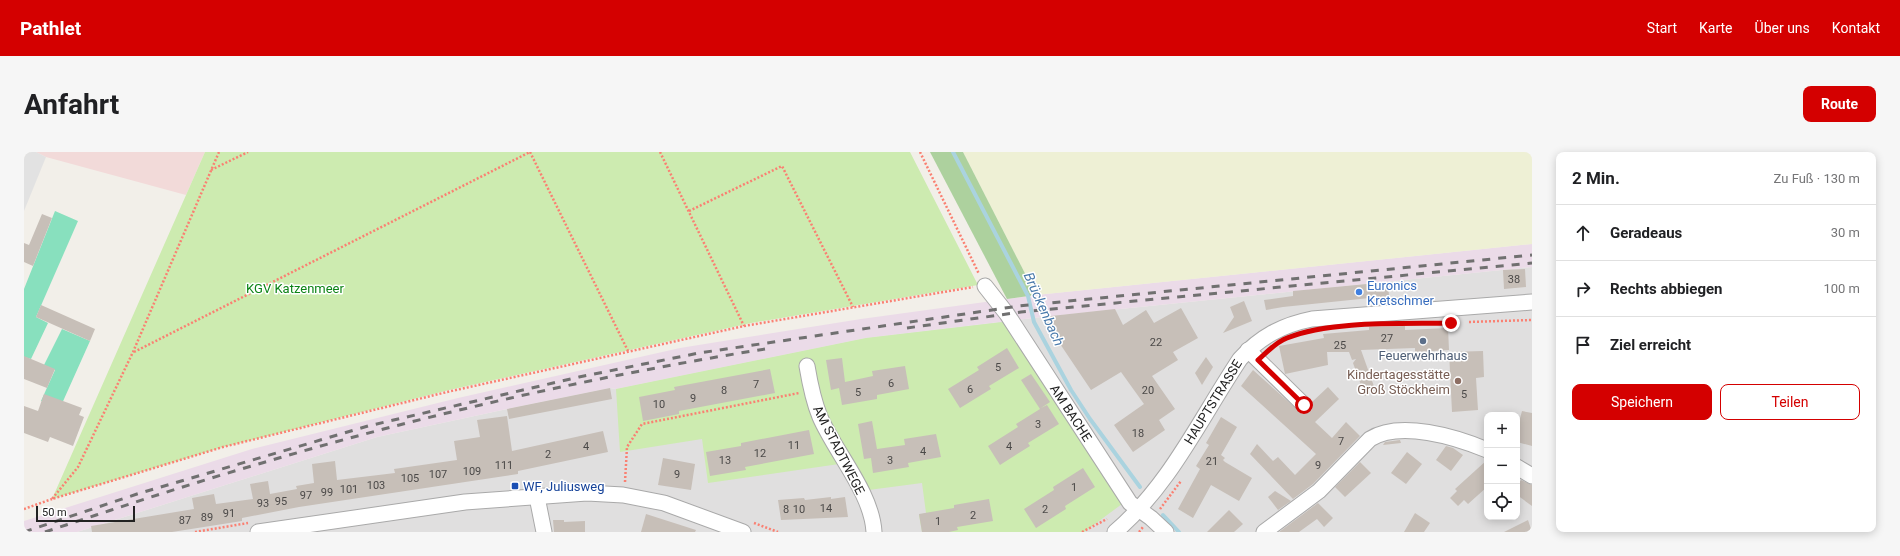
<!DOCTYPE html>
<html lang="de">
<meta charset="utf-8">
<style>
body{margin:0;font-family:Roboto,sans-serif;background:#f6f6f6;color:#202124}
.controls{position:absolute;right:12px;bottom:12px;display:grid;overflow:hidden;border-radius:8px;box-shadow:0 2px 10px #0003}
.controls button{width:36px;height:36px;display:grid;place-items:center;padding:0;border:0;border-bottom:1px solid #e0e0e0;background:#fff;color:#202124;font:20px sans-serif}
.scale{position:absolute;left:12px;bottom:10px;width:99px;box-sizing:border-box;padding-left:4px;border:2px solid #222;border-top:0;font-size:11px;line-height:14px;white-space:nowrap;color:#222;-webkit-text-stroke:3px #fff;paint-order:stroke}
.stop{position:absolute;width:12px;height:12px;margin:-9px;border:3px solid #d40000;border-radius:50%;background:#fff}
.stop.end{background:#d40000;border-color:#fff;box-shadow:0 1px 4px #0008}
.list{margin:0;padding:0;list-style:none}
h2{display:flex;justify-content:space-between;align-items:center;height:52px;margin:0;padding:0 16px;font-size:17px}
h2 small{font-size:13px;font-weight:400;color:#757577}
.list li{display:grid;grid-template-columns:26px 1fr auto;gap:12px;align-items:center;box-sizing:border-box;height:56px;padding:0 16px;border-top:1px solid #e0e0e0}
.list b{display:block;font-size:15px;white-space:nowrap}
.list em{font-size:13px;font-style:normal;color:#757577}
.actions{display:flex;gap:8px;padding:12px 16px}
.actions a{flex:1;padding:9px 0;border:1px solid #d40000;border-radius:8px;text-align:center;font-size:14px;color:#d40000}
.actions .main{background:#d40000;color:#fff}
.icon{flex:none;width:22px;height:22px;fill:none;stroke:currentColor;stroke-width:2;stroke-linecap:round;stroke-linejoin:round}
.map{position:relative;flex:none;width:1508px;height:380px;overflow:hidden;border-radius:8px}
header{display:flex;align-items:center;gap:24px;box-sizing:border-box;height:56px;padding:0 20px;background:#d40000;color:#fff}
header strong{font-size:19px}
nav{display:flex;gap:22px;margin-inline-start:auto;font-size:14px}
.intro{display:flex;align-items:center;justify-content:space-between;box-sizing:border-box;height:96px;padding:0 24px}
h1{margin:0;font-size:28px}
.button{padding:10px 18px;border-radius:8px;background:#d40000;color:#fff;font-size:14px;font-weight:700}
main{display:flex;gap:24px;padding:0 24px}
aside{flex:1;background:#fff;border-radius:8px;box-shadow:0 2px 10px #0003}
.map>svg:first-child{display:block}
.residential{fill:#e0dfdf;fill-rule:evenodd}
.commercial{fill:#f2dad9}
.industrial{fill:#ebdbe8}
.farmland{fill:#eef0d5}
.grass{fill:#cdebb0}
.forest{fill:#add19e}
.pitch{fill:#88e0be}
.parking{fill:#e2e2e2}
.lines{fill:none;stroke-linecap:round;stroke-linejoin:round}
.stream{stroke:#aad3df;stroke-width:4}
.building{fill:#c7bfb8}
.minor-casing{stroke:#a9a9a9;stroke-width:17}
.path{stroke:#fa8072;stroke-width:2.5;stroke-dasharray:2 2;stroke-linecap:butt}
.minor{stroke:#fff;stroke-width:15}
.rail{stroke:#707070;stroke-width:3;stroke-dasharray:8 8;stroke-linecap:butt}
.route{stroke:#d40000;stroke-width:5}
.shop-dot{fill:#3f7fe0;stroke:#fff;stroke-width:1.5}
.service-dot{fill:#5c6f8a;stroke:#fff;stroke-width:1.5}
.education-dot{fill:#8d6e63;stroke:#fff;stroke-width:1.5}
.transit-dot{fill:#1a4fb4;stroke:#fff;stroke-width:1.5}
.labels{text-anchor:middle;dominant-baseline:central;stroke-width:3;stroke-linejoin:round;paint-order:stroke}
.number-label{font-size:11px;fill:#4b4948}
.shop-label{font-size:13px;fill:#366cbe;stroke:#fff;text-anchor:start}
.park-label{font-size:13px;fill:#0c8416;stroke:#fff}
.service-label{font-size:13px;fill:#4e5e75;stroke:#fff}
.education-label{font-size:13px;fill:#785e54;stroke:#fff;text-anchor:end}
.street-label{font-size:13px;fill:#222;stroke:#fff}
.transit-label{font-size:13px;fill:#164399;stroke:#fff;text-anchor:start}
.water-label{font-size:14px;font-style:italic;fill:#4a7aab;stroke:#fff}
</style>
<header>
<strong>Pathlet</strong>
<nav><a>Start</a><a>Karte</a><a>Über uns</a><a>Kontakt</a></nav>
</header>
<div class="intro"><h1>Anfahrt</h1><a class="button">Route</a></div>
<main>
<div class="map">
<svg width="1508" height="380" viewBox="0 0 1508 380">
<rect width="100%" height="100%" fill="#f2efe9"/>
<path class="residential" d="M1508,115V380H53L353,285L483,257L586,236L592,237L842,186L1018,165ZM1463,263H1493V365H1463Z"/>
<path class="commercial" d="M12,0H181L162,43L22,5Z"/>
<path class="industrial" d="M1508,92V115L1018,165L842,186L592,237L586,236L483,257L353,285L53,380H0V369L228,297L434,246L656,196L837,167L1012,143Z"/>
<path class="farmland" d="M939,0H1508V92L1012,143Z"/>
<g class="grass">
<path d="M181,0H886L954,133L727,171L425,238L199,295L28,347Z"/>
<path d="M987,169L1098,352L1060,380H898L895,363L902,361L898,331L837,339L822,311L684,331L678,287L596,300L592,237L842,186Z"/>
</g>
<path class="forest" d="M906,0H939L1012,143L983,147Z"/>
<g class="pitch">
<path d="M31,59L54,69L12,165L24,171L7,207L0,205V137Z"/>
<path d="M38,177L66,189L36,256L17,249L31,218L20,213Z"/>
</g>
<path class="parking" d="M0,0H12L22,5L0,59Z"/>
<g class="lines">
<g class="stream">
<path d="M929,0L1004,144L1010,170L1047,238L1066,267L1116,335"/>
<path d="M1139,363L1155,380"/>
</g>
</g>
<g class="building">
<path d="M18,62L28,66L9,114L0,110V91L5,93Z"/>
<path d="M1501,117L1502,135L1480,137L1479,118Z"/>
<path d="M1364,130L1365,144L1259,155L1242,158L1240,148L1269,144V139Z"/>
<path d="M1220,149L1228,169L1199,181L1210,165L1206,155Z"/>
<path d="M17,153L71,177L66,189L12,165Z"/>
<path d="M1157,156L1174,186L1149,200L1154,208L1128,224L1151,257L1135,268L1141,278L1109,300L1090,273L1120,252L1097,220L1067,238L1018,165L1091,157L1099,173L1122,158L1130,171Z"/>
<path d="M1381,174V178L1424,176L1425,198L1391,200V196L1337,198L1352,240L1341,244L1329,211L1332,207L1328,208L1325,200H1303L1304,213L1261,222L1255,194L1300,186L1299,182L1345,178V175Z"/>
<path d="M983,196L995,216L965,234L967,237L936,256L924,237L955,218L953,215Z"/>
<path d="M1459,199L1460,225L1452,226L1454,258L1428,260L1425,200Z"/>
<path d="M0,204L31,217L23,236L0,227Z"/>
<path d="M1182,205L1189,215L1178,233L1171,221Z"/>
<path d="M818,206L821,230L849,224L848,219L881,214L885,237L853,243V247L818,253L815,236L807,238L802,208Z"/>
<path d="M746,217L751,241L655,259V262L619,269L615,245L651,238L650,235Z"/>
<path d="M1229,218L1278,262L1287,259L1289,255L1288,250L1304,235L1315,247L1291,270L1308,286L1322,270L1336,284L1289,332L1269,347L1226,302L1233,292L1249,309L1254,305L1271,323L1292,302L1217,234Z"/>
<path d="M1007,222L1026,250L1017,256L1023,253L1035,272L1004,291L1006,294L976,313L964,294L994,275L992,272L1016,257L997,228Z"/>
<path d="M586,236L588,247L485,267L483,257Z"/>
<path d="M20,242L58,256L55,263L60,265L49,294L26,285L24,290L0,281V254L14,259Z"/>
<path d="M1498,259L1508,261V294L1493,290V269L1495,270Z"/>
<path d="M483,264L488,299L579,279L584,300L494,319V322L275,355L218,366V369L148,380H68L67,374L170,357L168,346L190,342L192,352L229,347L226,332L244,329L246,342L273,337L272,334L290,331L288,312L311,309L313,328L371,321L370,317L433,308L430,289L456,285L453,268Z"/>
<path d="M1197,265L1213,275L1197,303L1201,306L1199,308L1201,310L1228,326L1215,349L1187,333L1169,366L1154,357L1176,317L1172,314L1185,293L1182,291Z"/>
<path d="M848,269L853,297L881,293L880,287L912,282L917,305L884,311L885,315L849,321L847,306L840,307L834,272Z"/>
<path d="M785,278L790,302L721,315L722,318L686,324L682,300L717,294V291Z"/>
<path d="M1376,288L1377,291L1359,293L1361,290Z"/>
<path d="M1422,294L1429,296L1439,303L1427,319L1412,308Z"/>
<path d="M1383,300L1398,312L1382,332L1367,321Z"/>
<path d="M639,306L671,312L667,338L634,333Z"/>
<path d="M1463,308V335L1444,352L1440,348L1434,354L1426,346L1433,339L1431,337Z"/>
<path d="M1336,310L1347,321L1321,345L1311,335Z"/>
<path d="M1059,316L1071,335L1041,354L1042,357L1012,376L1000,357L1030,338L1029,335Z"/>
<path d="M1497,328L1508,333V354L1493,343V334Z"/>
<path d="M1251,339L1267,349L1254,358L1244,345Z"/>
<path d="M807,345V347L821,345L824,365L757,368L754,348L780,346L781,348Z"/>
<path d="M965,347L969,369L933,375L934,378L925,380H898L895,362L930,356V353Z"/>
<path d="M1294,351L1309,366L1300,375L1293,367L1275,380H1255Z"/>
<path d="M1205,358L1219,372L1210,380H1183Z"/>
<path d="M1391,361L1406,371L1400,380H1380Z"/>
<path d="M622,362L672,378L671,380H617Z"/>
<path d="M529,368H540V370L561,369V380H530Z"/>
<path d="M1504,368L1508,380H1480Z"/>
</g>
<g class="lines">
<g class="minor-casing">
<g id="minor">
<path d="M961,134L983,162L1106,351L1127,366L1142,380"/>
<path d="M1224,198L1280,253"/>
<path d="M783,214C786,232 789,248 796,265C811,300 848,341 850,380"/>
<path d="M1493,315L1508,324"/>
<path d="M513,345L520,380"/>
<path d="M234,380L441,350L563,341L599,343L640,351L719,380"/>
<path d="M1091,380C1146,333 1176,267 1216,207C1236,185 1258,173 1288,167L1508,150"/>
<path d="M1240,380L1295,339L1346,287C1376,268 1432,285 1463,298"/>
</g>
</g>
<g class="path">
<path d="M195,0L109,200L54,315L28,347L199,295L423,240L720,174L949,135"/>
<path d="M506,0L604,199"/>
<path d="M636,0L720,174"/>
<path d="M896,0L955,122"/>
<path d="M187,18L224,0"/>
<path d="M665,59L758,14L829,155"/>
<path d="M1445,170L1508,168"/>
<path d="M110,200L506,0"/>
<path d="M601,330L603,295L618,272L775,241"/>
<path d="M0,357L28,347"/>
<path d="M1136,357L1157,329"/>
<path d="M730,371L754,380"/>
<path d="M171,380L224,371"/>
<path d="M1058,380L1083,367"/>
<path d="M1115,380L1119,375"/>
</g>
<use href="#minor" class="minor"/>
<g class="rail">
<path d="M883,176L997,160L1508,111"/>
<path d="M0,380L113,342L344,274L555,225L675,201L995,154L1508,103"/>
<path d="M21,380C93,356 165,332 238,311C403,262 572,224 741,197"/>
</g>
</g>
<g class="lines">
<path class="route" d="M1280,253L1234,208C1243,200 1252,190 1263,186C1307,168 1380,172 1427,171"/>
</g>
<circle class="shop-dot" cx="1335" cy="140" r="4"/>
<circle class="service-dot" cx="1399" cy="189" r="4"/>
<circle class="education-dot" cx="1434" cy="229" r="4"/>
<rect class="transit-dot" x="487" y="330" width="8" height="8" rx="2"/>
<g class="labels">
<g class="number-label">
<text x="1490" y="127">38</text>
<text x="1363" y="186">27</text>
<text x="1132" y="190">22</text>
<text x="1316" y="193">25</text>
<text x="974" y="215">5</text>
<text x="867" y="231">6</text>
<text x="732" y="232">7</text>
<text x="946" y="237">6</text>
<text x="700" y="238">8</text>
<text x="1124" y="238">20</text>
<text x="834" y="240">5</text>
<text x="1440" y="242">5</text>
<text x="669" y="246">9</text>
<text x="635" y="252">10</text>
<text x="1014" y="272">3</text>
<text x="1114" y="281">18</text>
<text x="1317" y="289">7</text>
<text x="770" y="293">11</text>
<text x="562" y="294">4</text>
<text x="985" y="294">4</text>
<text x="899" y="299">4</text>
<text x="736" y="301">12</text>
<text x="524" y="302">2</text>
<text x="701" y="308">13</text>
<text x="866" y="308">3</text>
<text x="1188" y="309">21</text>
<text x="480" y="313">111</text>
<text x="1294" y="313">9</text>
<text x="448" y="319">109</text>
<text x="414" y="322">107</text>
<text x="653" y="322">9</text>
<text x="386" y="326">105</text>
<text x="352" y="333">103</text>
<text x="1050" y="335">1</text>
<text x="325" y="337">101</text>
<text x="303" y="340">99</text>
<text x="282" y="343">97</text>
<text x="257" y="349">95</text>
<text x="239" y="351">93</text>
<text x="802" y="356">14</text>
<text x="762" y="357">8</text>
<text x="775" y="357">10</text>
<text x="1021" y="357">2</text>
<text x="205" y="361">91</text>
<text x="949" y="363">2</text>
<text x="183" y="365">89</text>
<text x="161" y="368">87</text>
<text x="914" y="369">1</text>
</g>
<g class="shop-label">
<text x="1343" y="133">Euronics<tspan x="1343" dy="15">Kretschmer</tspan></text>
</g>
<g class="park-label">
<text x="271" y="136">KGV Katzenmeer</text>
</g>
<g class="service-label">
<text x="1399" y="203">Feuerwehrhaus</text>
</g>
<g class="education-label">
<text x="1426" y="222">Kindertagesstätte<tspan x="1426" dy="15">Groß Stöckheim</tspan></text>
</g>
<g class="street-label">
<text transform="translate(1189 250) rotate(-58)">HAUPTSTRASSE</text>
<text transform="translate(1047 261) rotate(57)">AM BACHE</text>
<text transform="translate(815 298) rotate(63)">AM STADTWEGE</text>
</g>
<g class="transit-label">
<text x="499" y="334">WF, Juliusweg</text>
</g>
<g class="water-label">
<text transform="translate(1020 157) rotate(66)">Brückenbach</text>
</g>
</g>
</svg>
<div class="controls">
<button>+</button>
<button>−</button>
<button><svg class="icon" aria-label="locate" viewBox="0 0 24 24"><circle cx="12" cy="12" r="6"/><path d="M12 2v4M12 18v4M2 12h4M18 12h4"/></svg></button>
</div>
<div class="scale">50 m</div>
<div class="stop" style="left:1280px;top:253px"></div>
<div class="stop end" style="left:1427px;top:171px"></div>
</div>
<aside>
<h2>2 Min.<small>Zu Fuß · 130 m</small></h2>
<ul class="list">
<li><svg class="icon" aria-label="ahead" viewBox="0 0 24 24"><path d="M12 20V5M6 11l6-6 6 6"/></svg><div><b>Geradeaus</b></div><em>30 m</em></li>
<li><svg class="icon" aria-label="right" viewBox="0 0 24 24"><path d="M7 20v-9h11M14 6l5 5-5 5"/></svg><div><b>Rechts abbiegen</b></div><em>100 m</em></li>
<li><svg class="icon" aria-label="arrive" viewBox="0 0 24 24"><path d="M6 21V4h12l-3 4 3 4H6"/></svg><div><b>Ziel erreicht</b></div></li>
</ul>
<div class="actions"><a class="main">Speichern</a><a>Teilen</a></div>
</aside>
</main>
